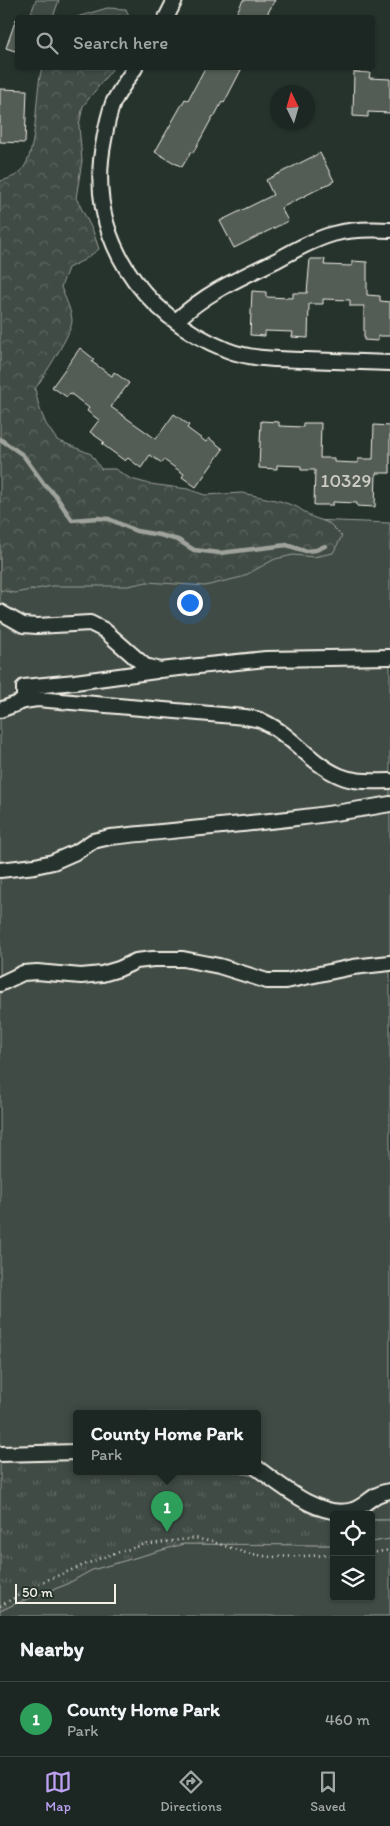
<!DOCTYPE html>
<style>
body{margin:0;font-family:Itim,sans-serif;background:#252e2a;color:#f1f3f6}
.controls{position:absolute;right:15px;bottom:15px;display:grid;overflow:hidden;border-radius:5px;box-shadow:0 1px 4px #0004}
.controls button{width:45px;height:45px;display:grid;place-items:center;padding:0;border:0;border-bottom:1px solid #3a4340;background:#1c2622;color:#f1f3f6;font:25px sans-serif}
.compass{position:absolute;left:270px;top:85px;width:45px;height:45px;border-radius:50%;background:#1c2622;box-shadow:0 1px 4px #0004;rotate:355deg}
.scale{position:absolute;left:15px;bottom:12px;width:101px;box-sizing:border-box;padding-left:5px;border:2px solid #f4f1e8;border-top:0;font-size:14px;line-height:18px;white-space:nowrap;color:#f4f1e8;-webkit-text-stroke:4px #26332d;paint-order:stroke}
.you{position:absolute;left:189px;top:602px;width:18px;height:18px;margin:-12px;border:4px solid #fff;border-radius:50%;background:#1a73e8;box-shadow:0 0 0 8px #1a73e833}
.badge{display:grid;place-items:center;width:32px;height:32px;border-radius:50%;background:#bca0f2;color:#fff;font-size:16px;font-weight:700}
.pin{position:absolute;translate:-50% -41px;filter:drop-shadow(0 1px 2px #0008)}
.pin::after{content:'';position:absolute;top:26px;width:18px;height:15px;background:inherit;clip-path:polygon(0 0,100% 0,50% 100%)}
.popup{position:absolute;left:73px;top:1410px;width:188px;height:65px;box-sizing:border-box;display:grid;place-content:center;border-radius:5px;background:#1c2622;filter:drop-shadow(0 1px 4px #0005);font-size:16px;white-space:nowrap;color:#a0a5a5}
.popup b{font-size:19px;color:#f1f3f6}
.popup::after{content:'';position:absolute;left:50%;top:100%;margin-left:-10px;border:10px solid transparent;border-top-color:#1c2622}
.list{margin:0;padding:0;list-style:none}
h2{display:flex;justify-content:space-between;align-items:center;height:65px;margin:0;padding:0 20px;font-size:21px}
h2 small{font-size:16px;font-weight:400;color:#a0a5a5}
.list li{display:grid;grid-template-columns:32px 1fr auto;gap:15px;align-items:center;box-sizing:border-box;height:75px;padding:0 20px;border-top:1px solid #3a4340}
.list b{display:block;font-size:19px;white-space:nowrap}
.list p{margin:0;font-size:16px;white-space:nowrap;color:#a0a5a5}
.list em{font-size:16px;font-style:normal;color:#a0a5a5}
.icon{flex:none;width:28px;height:28px;fill:none;stroke:currentColor;stroke-width:2;stroke-linecap:round;stroke-linejoin:round}
.map{position:relative;flex:none;width:390px;height:1616px;overflow:hidden}
.search{position:absolute;background:#1c2622;box-shadow:0 1px 4px #0004;left:15px;right:15px;top:15px;height:55px;display:flex;align-items:center;gap:12px;box-sizing:border-box;padding:0 18px;border-radius:5px;color:#a0a5a5;font-size:19px}
.sheet{height:140px;background:#1c2622}
nav{display:flex;justify-content:space-around;align-items:center;box-sizing:border-box;height:70px;border-top:1px solid #3a4340;background:#1c2622;font-size:14px;color:#a0a5a5}
nav a{display:grid;justify-items:center;gap:2px}
nav .on{color:#bca0f2}
.map>svg:first-child{display:block}
.green{fill:#414b45;stroke:#9a9e96}
.forest{fill:url(#forest-crowns);stroke:#9a9e96}
.park{fill:url(#park-tufts);stroke:#9a9e96}
.lines{fill:none;stroke-linecap:round;stroke-linejoin:round}
.stream{stroke:#9fa39b;stroke-width:4.5}
.building{fill:#525c55;stroke:#f4f1e8}
.minor-casing{stroke:#f4f1e8;stroke-width:18}
.path{stroke:#f4f1e8;stroke-width:2.5;stroke-dasharray:1 4;stroke-linecap:butt}
.minor{stroke:#26332d;stroke-width:14}
.labels{text-anchor:middle;dominant-baseline:central;stroke-width:4;stroke-linejoin:round;paint-order:stroke}
.number-label{font-size:19px;fill:#ccccc3}
</style>
<div class="map">
<svg width="390" height="1616" viewBox="0 0 390 1616">
<defs>
<pattern id="forest-crowns" width="20" height="18" patternUnits="userSpaceOnUse" patternTransform="scale(1.25)"><rect width="20" height="18" fill="#414b45"/><path d="M2 6a3 3 0 1 1 6 0M12 15a3 3 0 1 1 6 0" fill="none" stroke="#5d6560"/></pattern>
<pattern id="park-tufts" width="24" height="20" patternUnits="userSpaceOnUse" patternTransform="scale(1.25)"><rect width="24" height="20" fill="#414b45"/><path d="M3 7l-1-3M5 7V3M7 7l1-3M15 17l-1-3M17 17v-4M19 17l1-3" fill="none" stroke="#5d6560"/></pattern>
</defs>
<rect width="100%" height="100%" fill="#26332d"/>
<filter id="ink" filterUnits="userSpaceOnUse"><feTurbulence type="fractalNoise" baseFrequency=".02" numOctaves="2"/><feDisplacementMap in="SourceGraphic" scale="10" xChannelSelector="R" yChannelSelector="G"/><feConvolveMatrix kernelMatrix="1 2 1 2 8 2 1 2 1" color-interpolation-filters="sRGB"/></filter>
<g filter="url(#ink)">
<g class="green">
<path d="M36,0H59L53,17H43L31,13Z"/>
<path d="M0,508L390,523V1520H371V1515H334V1519L312,1515L253,1476L229,1471H257V1413H77V1457L0,1462Z"/>
<path d="M390,1539V1616H0V1611L17,1603L65,1585L92,1570L183,1544L334,1545V1597H371V1542Z"/>
</g>
<g class="forest">
<path d="M107,8L126,9L129,17H77Z"/>
<path d="M42,68H113L83,106L79,125L82,161L76,198L93,231L99,249L84,260L68,268L61,287C65,298 71,309 72,320C73,332 43,377 35,389L39,407L46,424L57,440L91,454L101,469H115L131,479L150,484L188,489L205,495L242,493L280,501L297,507L312,517L329,523L342,536L333,553L314,557L293,555L275,559L242,577L205,586L147,582L128,586H52L15,593L0,590V181C6,180 17,176 21,171C39,152 34,94 42,68Z"/>
</g>
<g class="park">
<path d="M77,1457V1471H229L253,1476L312,1515L334,1519V1545L183,1544L92,1570L65,1585L17,1603L0,1611V1462L27,1459Z"/>
<path d="M371,1520H390V1539L371,1542Z"/>
</g>
<g class="lines">
<path class="stream" d="M0,439L23,455L44,484L55,495L72,520L98,518L109,519L136,531L160,535L178,540L194,550L220,553L287,545L306,551L316,550L325,546"/>
</g>
<g class="building">
<path d="M243,0H275L265,18H234Z"/>
<path d="M16,19H18V52L6,48Z"/>
<path d="M205,68H242L224,103L222,102L214,117L213,116L193,153L191,152L182,167L155,152L185,99L188,100Z"/>
<path d="M354,72L370,73L369,78L390,79V113L368,112V117L353,116Z"/>
<path d="M0,89L27,90L25,143L0,142Z"/>
<path d="M320,153L334,181L281,208L288,221L234,248L220,221L273,195L266,180Z"/>
<path d="M310,259H325L324,265L352,266V261L367,262V295L380,296V301L390,302V336H378V341L364,340V306H350V300L323,299V304H309L308,338L292,337L293,332L265,331V336L250,335L252,291L266,292V297L293,298V293H307Z"/>
<path d="M80,348L94,359L92,362L112,376L114,372L129,383L111,407L156,439L174,414L189,425L187,428L206,442L209,438L223,449L196,487L182,477L184,474L164,460L162,463L150,455L141,468L128,458L125,461L102,444L104,442L90,432L99,420L87,411L89,408L70,393L67,397L52,387Z"/>
<path d="M261,421L279,422V426L303,427V423H321L320,458H334V462L358,463V459H373L374,425L390,426V473H376L375,507L357,506V503L333,502V505H314L315,470H301V466L277,465V469L259,468Z"/>
</g>
<g class="lines">
<g class="minor-casing">
<g id="minor">
<path d="M166,18L175,0"/>
<path d="M135,68C128,78 119,91 113,103C109,114 106,128 104,140C85,235 140,315 227,350C252,360 280,359 306,360C334,361 362,362 390,363"/>
<path d="M176,321C207,292 238,279 277,260C295,250 313,240 333,234C351,229 371,229 390,230"/>
<path d="M0,612L23,625L37,626L90,623L104,630L145,666L160,670L266,659L390,657"/>
<path d="M24,701V687L75,682L156,671"/>
<path d="M0,710L24,701L37,699L245,717C252,718 259,719 264,722C292,735 311,764 340,776C356,783 373,781 390,781"/>
<path d="M0,870L35,866L53,862L78,851L93,841L110,837C204,827 298,821 390,804"/>
<path d="M0,984L23,973L37,972L81,976L102,974L119,969L136,961L153,959H183L219,966L267,981H286L353,967L390,963"/>
<path d="M0,1454L77,1452"/>
<path d="M257,1468C282,1486 321,1520 353,1510C369,1504 371,1494 390,1491"/>
</g>
</g>
<g class="path">
<path d="M371,1553L390,1550"/>
<path d="M0,1606L42,1582L106,1556L143,1545L195,1538L213,1542L246,1553L270,1557L334,1555"/>
</g>
<use href="#minor" class="minor"/>
</g>
</g>
<g class="labels">
<g class="number-label">
<text x="346" y="480">10329</text>
</g>
</g>
</svg>
<div class="controls">
<button><svg class="icon" aria-label="locate" viewBox="0 0 24 24"><circle cx="12" cy="12" r="6"/><path d="M12 2v4M12 18v4M2 12h4M18 12h4"/></svg></button>
<button><svg class="icon" aria-label="layers" viewBox="0 0 24 24"><path d="M12 4l9 5-9 5-9-5zM3 14l9 5 9-5"/></svg></button>
</div>
<svg class="compass" viewBox="-18 -18 36 36"><path d="M0-13l5 13h-10z" fill="#e53935"/><path d="M0 13l5-13h-10z" fill="#a0a5a5"/></svg>
<div class="scale">50 m</div>
<div class="you"></div>
<div class="pin badge" style="left:167px;top:1532px;background:#2e9e5b">1</div>
<div class="popup"><b>County Home Park</b>Park</div>
<div class="search"><svg class="icon" aria-label="search" viewBox="0 0 24 24"><circle cx="10" cy="10" r="6"/><path d="M15 15l6 6"/></svg>Search here</div>
</div>
<section class="sheet">
<h2>Nearby<small></small></h2>
<ul class="list">
<li><span class="badge" style="background:#2e9e5b">1</span><div><b>County Home Park</b><p>Park</p></div><em>460 m</em></li>
</ul>
</section>
<nav>
<a class="on"><svg class="icon" aria-label="map" viewBox="0 0 24 24"><path d="M3 6l6-2 6 2 6-2v14l-6 2-6-2-6 2zM9 4v14M15 6v14"/></svg>Map</a>
<a><svg class="icon" aria-label="directions" viewBox="0 0 24 24"><path d="M12 3l9 9-9 9-9-9zM9 14v-3h6M13 9l2 2-2 2"/></svg>Directions</a>
<a><svg class="icon" aria-label="saved" viewBox="0 0 24 24"><path d="M7 4h10v16l-5-4-5 4z"/></svg>Saved</a>
</nav>
